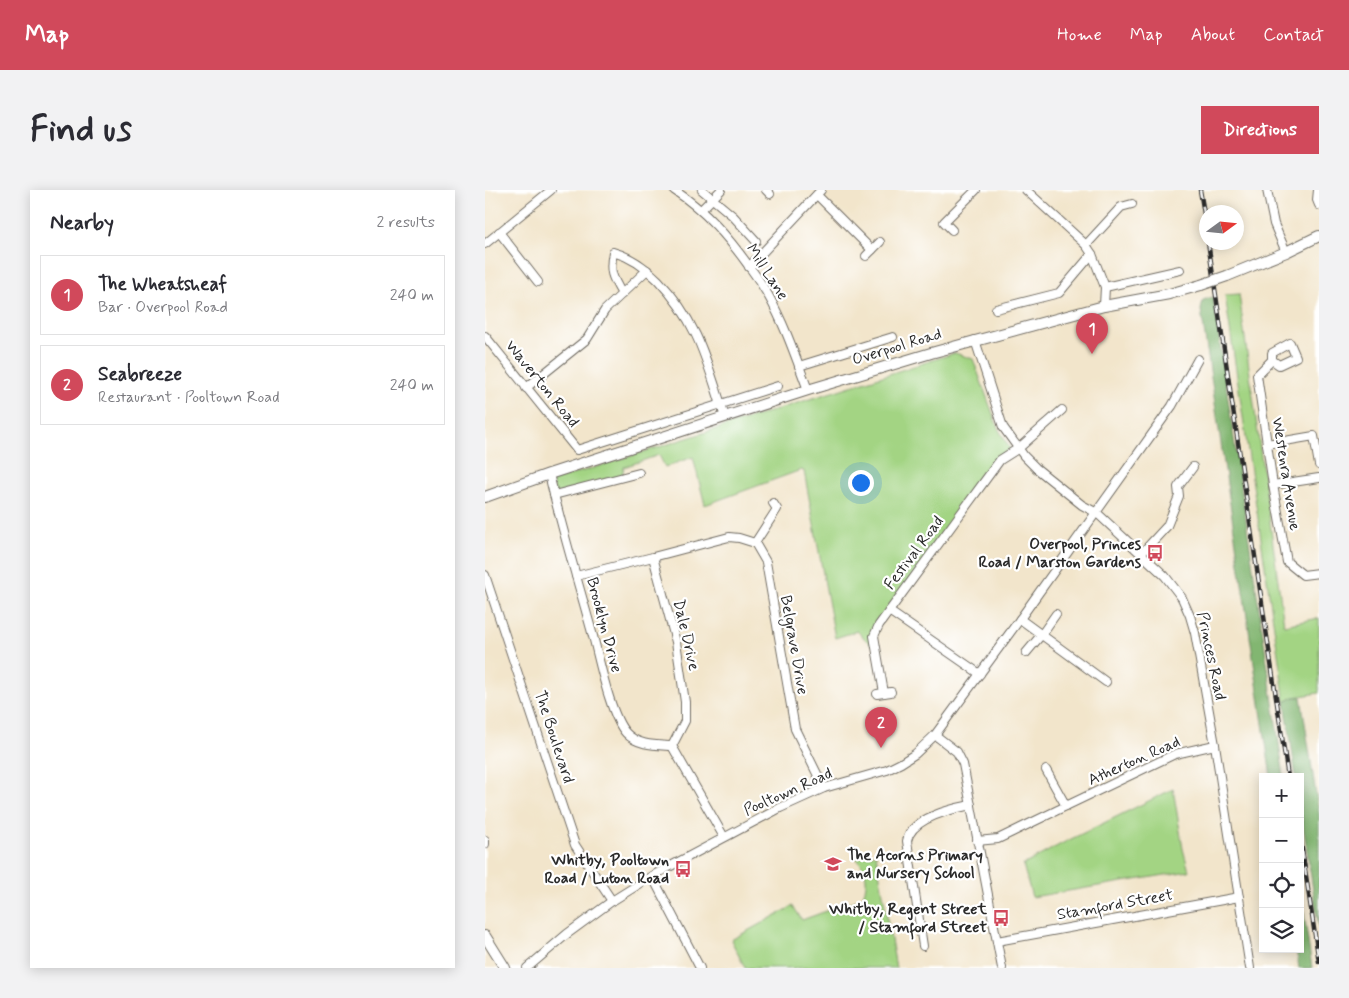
<!DOCTYPE html>
<meta charset="utf-8">
<style>
body{margin:0;font-family:Mynerve,sans-serif;background:#f2f2f3;color:#2b2b33}
.controls{position:absolute;right:15px;bottom:15px;display:grid;overflow:hidden;border-radius:0px;box-shadow:0 2px 12px #0003}
.controls button{width:45px;height:45px;display:grid;place-items:center;padding:0;border:0;border-bottom:1px solid #e1e1e2;background:#fff;color:#2b2b33;font:25px sans-serif}
.compass{position:absolute;left:714px;top:15px;width:45px;height:45px;border-radius:50%;background:#fff;box-shadow:0 2px 12px #0003;rotate:75deg}
.you{position:absolute;left:375px;top:292px;width:18px;height:18px;margin:-12px;border:4px solid #fff;border-radius:50%;background:#1a73e8;box-shadow:0 0 0 8px #1a73e833}
.badge{display:grid;place-items:center;width:32px;height:32px;border-radius:50%;background:#d1495b;color:#fff;font-size:16px;font-weight:700}
.pin{position:absolute;translate:-50% -41px;filter:drop-shadow(0 1px 2px #0008)}
.pin::after{content:'';position:absolute;top:26px;width:18px;height:15px;background:inherit;clip-path:polygon(0 0,100% 0,50% 100%)}
.list{margin:0;padding:0;list-style:none}
h2{display:flex;justify-content:space-between;align-items:center;height:65px;margin:0;padding:0 20px;font-size:21px}
h2 small{font-size:16px;font-weight:400;color:#7c7c81}
.list li{display:grid;grid-template-columns:32px 1fr auto;gap:15px;align-items:center;box-sizing:border-box;height:80px;margin:0 10px 10px;padding:0 10px;border:1px solid #e1e1e2;border-radius:0px}
.list b{display:block;font-size:19px;white-space:nowrap}
.list p{margin:0;font-size:16px;white-space:nowrap;color:#7c7c81}
.list em{font-size:16px;font-style:normal;color:#7c7c81}
.icon{flex:none;width:28px;height:28px;fill:none;stroke:currentColor;stroke-width:2;stroke-linecap:round;stroke-linejoin:round}
.map{position:relative;flex:none;width:834px;height:778px;overflow:hidden;border-radius:0px}
header{display:flex;align-items:center;gap:30px;box-sizing:border-box;height:70px;padding:0 25px;background:#d1495b;color:#fff}
header strong{font-size:24px}
nav{display:flex;gap:28px;margin-inline-start:auto;font-size:18px}
.intro{display:flex;align-items:center;justify-content:space-between;box-sizing:border-box;height:120px;padding:0 30px}
h1{margin:0;font-size:35px}
.button{padding:12px 22px;border-radius:0px;background:#d1495b;color:#fff;font-size:18px;font-weight:700}
main{display:flex;gap:30px;padding:0 30px}
aside{flex:1;background:#fff;border-radius:0px;box-shadow:0 2px 12px #0003}
.map>svg:first-child{display:block}
.green{fill:#a3d483;stroke:#678057}
.forest{fill:#82b671;stroke:#56704e}
.lines{fill:none;stroke-linecap:round;stroke-linejoin:round}
.minor-casing{stroke:#716c63;stroke-width:10}
.major-casing{stroke:#716c63;stroke-width:12}
.minor{stroke:#fff;stroke-width:8}
.major{stroke:#fff;stroke-width:10}
.rail-casing{stroke:#2b2b2b;stroke-width:4.5}
.rail{stroke:#fff;stroke-width:2.5;stroke-dasharray:8;stroke-linecap:butt}
.major-bridge-casing{stroke:#716c63;stroke-width:12;stroke-linecap:butt}
.major-bridge{stroke:#fff;stroke-width:10}
.labels{text-anchor:middle;dominant-baseline:central;stroke-width:4.5;stroke-linejoin:round;paint-order:stroke}
.street-label{font-size:16px;fill:#2b2b2b;stroke:#fff}
.poi-label{font-size:16px;font-weight:bold;fill:#2b2b2b;stroke:#fff;text-anchor:end}
</style>
<header>
<strong>Map</strong>
<nav><a>Home</a><a>Map</a><a>About</a><a>Contact</a></nav>
</header>
<div class="intro"><h1>Find us</h1><a class="button">Directions</a></div>
<main>
<aside>
<h2>Nearby<small>2 results</small></h2>
<ul class="list">
<li><span class="badge">1</span><div><b>The Wheatsheaf</b><p>Bar · Overpool Road</p></div><em>240 m</em></li>
<li><span class="badge">2</span><div><b>Seabreeze</b><p>Restaurant · Pooltown Road</p></div><em>240 m</em></li>
</ul>
</aside>
<div class="map">
<svg width="834" height="778" viewBox="0 0 834 778">
<rect width="100%" height="100%" fill="#fff"/>
<filter id="ink" filterUnits="userSpaceOnUse"><feTurbulence type="fractalNoise" baseFrequency=".02" numOctaves="2"/><feDisplacementMap in="SourceGraphic" scale="10" xChannelSelector="R" yChannelSelector="G"/><feConvolveMatrix kernelMatrix="1 2 1 2 8 2 1 2 1" color-interpolation-filters="sRGB"/></filter>
<filter id="wash" filterUnits="userSpaceOnUse"><feTurbulence type="fractalNoise" baseFrequency=".0096" numOctaves="4" result="noise"/><feDisplacementMap in="SourceGraphic" scale="20" xChannelSelector="R" yChannelSelector="G"/><feGaussianBlur stdDeviation="1.12" result="paint"/><feColorMatrix in="noise" values="0 0 0 0 0 0 0 0 0 0 0 0 0 0 0 0 0 1.4 0 .05"/><feComposite in="paint" operator="in"/></filter>
<g filter="url(#wash)">
<rect width="100%" height="100%" fill="#f2e5cb"/>
<g class="green">
<path d="M754,104L799,435L834,428V503L809,507L800,512L740,105Z"/>
<path d="M470,163L488,169L513,238L525,259L515,266L386,445V455L372,441L350,448L319,281L316,280L220,315L208,267L180,277L174,265L139,277L137,286L70,304L67,291Z"/>
<path d="M688,599L698,659L704,681L547,707L538,675L576,654Z"/>
<path d="M391,664L411,778H260L246,750L308,716L317,730L377,708C384,693 382,679 371,668Z"/>
</g>
<g class="forest">
<path d="M728,107L799,587H786L716,120L718,110Z"/>
<path d="M809,507H816L834,624V739L815,615V587H811L800,512Z"/>
<path d="M815,697L827,778H814L811,759H815Z"/>
</g>
</g>
<g filter="url(#ink)">
<g class="lines">
<g class="minor-casing">
<g id="minor">
<path d="M189,0C221,21 244,48 266,79C272,87 278,96 283,105C300,135 311,168 323,200"/>
<path d="M217,0L248,26L271,51"/>
<path d="M281,0L285,4"/>
<path d="M541,0L601,55L607,64L620,97L619,116"/>
<path d="M782,0L789,34L801,62"/>
<path d="M833,0L832,10L834,15"/>
<path d="M332,5L387,60"/>
<path d="M216,20L236,0"/>
<path d="M467,40L459,32L491,0"/>
<path d="M14,42L53,92"/>
<path d="M0,54L66,0"/>
<path d="M601,55L636,17L647,14"/>
<path d="M381,66L395,52"/>
<path d="M264,77L336,0"/>
<path d="M620,97L695,80"/>
<path d="M137,104C127,87 124,82 128,62C146,67 160,77 173,90C214,133 222,173 240,227"/>
<path d="M511,119L574,103L607,64"/>
<path d="M0,146L92,260L293,196"/>
<path d="M490,150L518,237L539,266L551,278L597,315L612,323L680,386L697,408L705,426L710,443L730,555L765,778"/>
<path d="M805,153L811,167L794,175L787,170V163Z"/>
<path d="M787,170L772,185L788,295L802,372L818,385L834,383"/>
<path d="M314,176L408,147"/>
<path d="M41,198L102,149L120,120L162,80"/>
<path d="M782,254L829,246L834,275"/>
<path d="M64,284C77,340 94,395 109,450C115,473 126,527 141,543C153,556 172,555 187,556"/>
<path d="M788,295L834,288"/>
<path d="M69,305L154,283"/>
<path d="M288,313L292,319L270,353L281,372L310,539L339,598"/>
<path d="M656,364L682,336L694,306L693,297L708,277"/>
<path d="M168,367L244,347L254,348L270,353"/>
<path d="M0,385L90,655L127,711"/>
<path d="M91,386L168,367L191,452L200,512V531L187,556L239,647"/>
<path d="M404,421L495,484"/>
<path d="M535,429L621,492"/>
<path d="M541,463L557,444L571,424"/>
<path d="M399,503L389,446L394,435L515,270L534,258L577,220"/>
<path d="M392,504L406,502"/>
<path d="M450,545L472,562L478,574L517,778"/>
<path d="M581,616L690,564L730,555"/>
<path d="M0,650V654"/>
<path d="M492,651L513,649L581,616L561,580"/>
<path d="M167,686L215,778"/>
<path d="M512,751L754,707"/>
<path d="M438,756L422,651C426,628 466,619 486,615"/>
<path d="M42,778L82,744L127,711L167,686L295,618L339,598L402,580L416,573L430,564L450,545L535,429L687,216L713,169"/>
</g>
</g>
<g class="major-casing">
<g id="major">
<path d="M742,86L801,62L834,46"/>
<path d="M0,307L64,284L323,200L446,163L619,116L684,104L716,95"/>
<path d="M0,746L20,778"/>
</g>
</g>
<use href="#minor" class="minor"/>
<use href="#major" class="major"/>
<g class="rail-casing">
<g id="rail">
<path d="M715,0L722,41"/>
<path d="M723,52L803,587"/>
<path d="M815,646L834,772"/>
</g>
</g>
<use href="#rail" class="rail"/>
<g class="major-bridge-casing">
<path id="major-bridge" d="M716,95L742,86"/>
</g>
<use href="#major-bridge" class="major-bridge"/>
</g>
</g>
<defs>
<g id="bus-bare" transform="scale(1.35)"><path d="M-5-6H5V4H4V6H2V4H-2V6H-4V4H-5ZM-3.5-4V0h7V-4ZM-3.5 1.2v1.5H-2V1.2ZM2 1.2v1.5H3.5V1.2Z" fill="#d1495b" stroke="#fff" stroke-width="2.5" paint-order="stroke"/></g>
<g id="school-bare" transform="scale(1.35)"><path d="M0-5L7-2L0 1L-7-2ZM-4 1L0 2.5L4 1V4Q0 6-4 4Z" fill="#d1495b" stroke="#fff" stroke-width="2.5" paint-order="stroke"/></g>
</defs>
<g fill-rule="evenodd">
<use href="#bus-bare" x="670" y="363"/>
<use href="#school-bare" x="348" y="674"/>
<use href="#bus-bare" x="198" y="679"/>
<use href="#bus-bare" x="516" y="728"/>
</g>
<g class="labels">
<g class="street-label">
<text transform="translate(282 82) rotate(57)">Mill Lane</text>
<text transform="translate(412 157) rotate(-17)">Overpool Road</text>
<text transform="translate(57 194) rotate(51)">Waverton Road</text>
<text transform="translate(801 284) rotate(81)">Westenra Avenue</text>
<text transform="translate(429 363) rotate(-53)">Festival Road</text>
<text transform="translate(119 435) rotate(75)">Brooklyn Drive</text>
<text transform="translate(201 445) rotate(77)">Dale Drive</text>
<text transform="translate(309 455) rotate(80)">Belgrave Drive</text>
<text transform="translate(726 466) rotate(78)">Princes Road</text>
<text transform="translate(69 547) rotate(72)">The Boulevard</text>
<text transform="translate(649 571) rotate(-24)">Atherton Road</text>
<text transform="translate(303 602) rotate(-24)">Pooltown Road</text>
<text transform="translate(630 715) rotate(-10)">Stamford Street</text>
</g>
<g class="poi-label">
<text x="656" y="354">Overpool, Princes<tspan x="656" dy="18">Road / Marston Gardens</tspan></text>
<text x="362" y="665" text-anchor="start">The Acorns Primary<tspan x="362" dy="18">and Nursery School</tspan></text>
<text x="184" y="670">Whitby, Pooltown<tspan x="184" dy="18">Road / Luton Road</tspan></text>
<text x="502" y="719">Whitby, Regent Street<tspan x="502" dy="18">/ Stamford Street</tspan></text>
</g>
</g>
</svg>
<div class="controls">
<button>+</button>
<button>−</button>
<button><svg class="icon" aria-label="locate" viewBox="0 0 24 24"><circle cx="12" cy="12" r="6"/><path d="M12 2v4M12 18v4M2 12h4M18 12h4"/></svg></button>
<button><svg class="icon" aria-label="layers" viewBox="0 0 24 24"><path d="M12 4l9 5-9 5-9-5zM3 14l9 5 9-5"/></svg></button>
</div>
<svg class="compass" viewBox="-18 -18 36 36"><path d="M0-13l5 13h-10z" fill="#e53935"/><path d="M0 13l5-13h-10z" fill="#7c7c81"/></svg>
<div class="you"></div>
<div class="pin badge" style="left:607px;top:164px">1</div>
<div class="pin badge" style="left:396px;top:558px">2</div>
</div>
</main>
